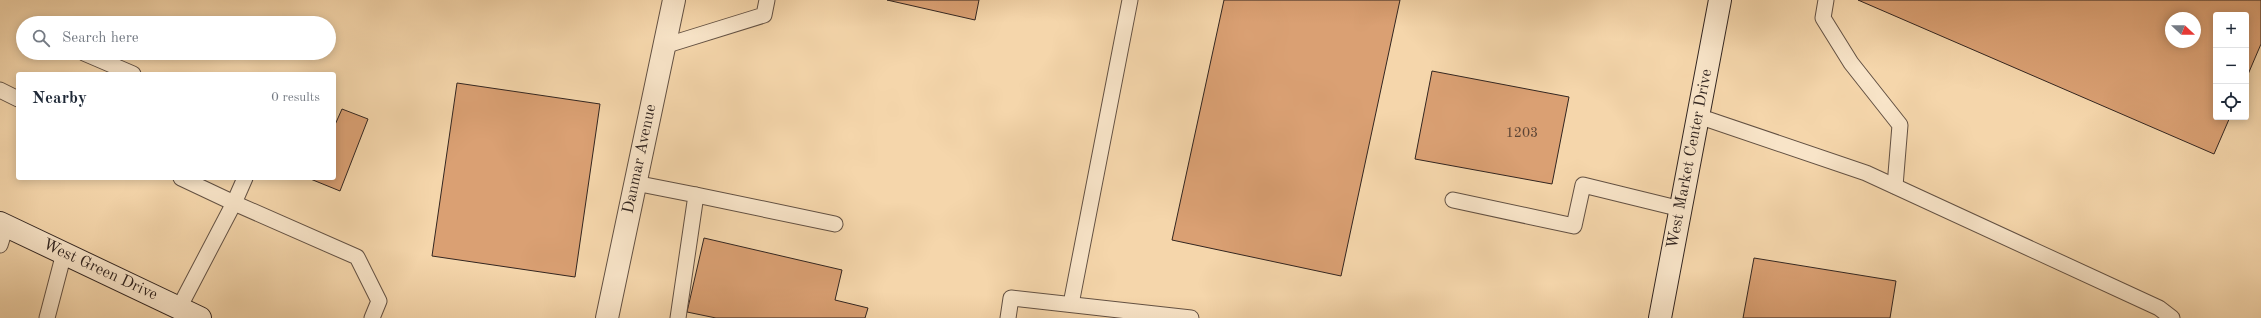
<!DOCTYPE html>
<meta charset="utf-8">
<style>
body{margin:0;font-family:"Old Standard TT",serif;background:#f6f6f7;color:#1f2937}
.controls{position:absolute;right:12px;top:12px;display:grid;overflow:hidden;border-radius:4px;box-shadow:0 2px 10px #0003}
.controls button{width:36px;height:36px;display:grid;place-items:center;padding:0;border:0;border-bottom:1px solid #e0e1e3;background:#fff;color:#1f2937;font:20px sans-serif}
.compass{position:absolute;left:2165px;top:12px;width:36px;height:36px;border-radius:50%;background:#fff;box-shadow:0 2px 10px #0003;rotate:112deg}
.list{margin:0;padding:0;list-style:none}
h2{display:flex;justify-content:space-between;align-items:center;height:52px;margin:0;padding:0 16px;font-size:17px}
h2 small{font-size:13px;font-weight:400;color:#747a83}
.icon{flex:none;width:22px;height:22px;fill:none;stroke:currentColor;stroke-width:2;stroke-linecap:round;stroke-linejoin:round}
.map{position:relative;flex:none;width:2261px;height:318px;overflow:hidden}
.search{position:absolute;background:#fff;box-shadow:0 2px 10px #0003;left:16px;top:16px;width:320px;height:44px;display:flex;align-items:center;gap:10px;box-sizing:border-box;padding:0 14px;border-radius:22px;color:#747a83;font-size:15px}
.panel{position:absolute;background:#fff;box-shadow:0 2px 10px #0003;left:16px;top:72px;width:320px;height:108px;border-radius:4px}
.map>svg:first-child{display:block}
.building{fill:#daa073;stroke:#322520;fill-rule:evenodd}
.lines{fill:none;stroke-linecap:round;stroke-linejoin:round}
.service-casing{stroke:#635143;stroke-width:17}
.minor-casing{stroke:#635143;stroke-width:24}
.secondary-casing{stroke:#322520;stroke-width:24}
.service{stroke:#f8e4c8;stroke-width:15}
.minor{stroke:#f8e4c8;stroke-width:22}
.secondary{stroke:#f8e4c8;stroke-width:22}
.labels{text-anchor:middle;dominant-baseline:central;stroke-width:4;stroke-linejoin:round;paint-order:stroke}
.number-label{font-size:14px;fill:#5c4435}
.street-label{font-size:16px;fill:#322520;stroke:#f8e4c8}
</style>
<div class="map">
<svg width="2261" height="318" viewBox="0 0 2261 318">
<rect width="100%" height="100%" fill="#f5d6ab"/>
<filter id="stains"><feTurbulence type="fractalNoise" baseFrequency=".005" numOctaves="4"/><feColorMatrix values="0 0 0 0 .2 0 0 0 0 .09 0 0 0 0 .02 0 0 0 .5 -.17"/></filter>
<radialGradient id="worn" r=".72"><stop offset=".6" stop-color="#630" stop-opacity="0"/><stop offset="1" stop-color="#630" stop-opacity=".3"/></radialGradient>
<g class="building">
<path d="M887,0H979L975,20Z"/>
<path d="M1224,0H1400L1341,276L1172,240Z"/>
<path d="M1858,0H2261V44L2246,79V15H2216V117H2230L2214,154ZM2171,18H2195V42H2171Z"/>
<path d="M1432,71L1569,97L1552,184L1415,159Z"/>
<path d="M457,83L600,104L575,277L432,256Z"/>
<path d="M342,109L368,119L340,191L308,178H334V127Z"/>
<path d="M704,238L842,270L835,300L868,308L865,318H716L687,312Z"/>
<path d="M1754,258L1896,281L1890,318H1743Z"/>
</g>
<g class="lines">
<g class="service-casing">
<g id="service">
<path d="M1826,0L1823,18L1851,63L1900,125L1895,186"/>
<path d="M664,46L764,15L767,0"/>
<path d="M84,53L133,74"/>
<path d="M0,90L18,99"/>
<path d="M1698,116L1866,173L2159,308L2172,318"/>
<path d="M181,178L234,203L245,178"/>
<path d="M635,183L696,195L678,318"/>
<path d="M696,195L835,224"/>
<path d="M1453,200L1574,226L1583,185L1681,209"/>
<path d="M0,245L6,226"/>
<path d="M1071,304L1130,0"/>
<path d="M179,308L234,203L357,257L379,301L372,318"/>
<path d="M47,318L64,253"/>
<path d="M1008,318L1011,298L1191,318"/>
</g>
</g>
<g class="minor-casing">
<path id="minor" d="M607,318L674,0"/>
</g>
<g class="secondary-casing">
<g id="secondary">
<path d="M0,223L200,318"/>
<path d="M1660,318L1720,0"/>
</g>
</g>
<use href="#service" class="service"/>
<use href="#minor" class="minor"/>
<use href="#secondary" class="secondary"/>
</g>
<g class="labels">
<g class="number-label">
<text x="1522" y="133">1203</text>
</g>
<g class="street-label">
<text transform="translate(640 159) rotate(-78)">Danmar Avenue</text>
<text transform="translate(1690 159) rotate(-79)">West Market Center Drive</text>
<text transform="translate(100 270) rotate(25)">West Green Drive</text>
</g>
</g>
<rect width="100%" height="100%" filter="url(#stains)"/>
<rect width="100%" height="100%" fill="url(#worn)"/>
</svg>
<div class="controls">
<button>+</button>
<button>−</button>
<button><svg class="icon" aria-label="locate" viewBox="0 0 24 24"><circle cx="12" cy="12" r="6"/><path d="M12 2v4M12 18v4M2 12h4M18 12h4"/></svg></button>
</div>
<svg class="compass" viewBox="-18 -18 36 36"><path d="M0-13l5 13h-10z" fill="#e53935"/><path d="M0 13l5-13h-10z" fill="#747a83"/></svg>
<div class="search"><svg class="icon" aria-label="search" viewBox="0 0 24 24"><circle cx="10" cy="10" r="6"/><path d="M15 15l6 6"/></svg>Search here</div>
<section class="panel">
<h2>Nearby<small>0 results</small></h2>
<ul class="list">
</ul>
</section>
</div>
